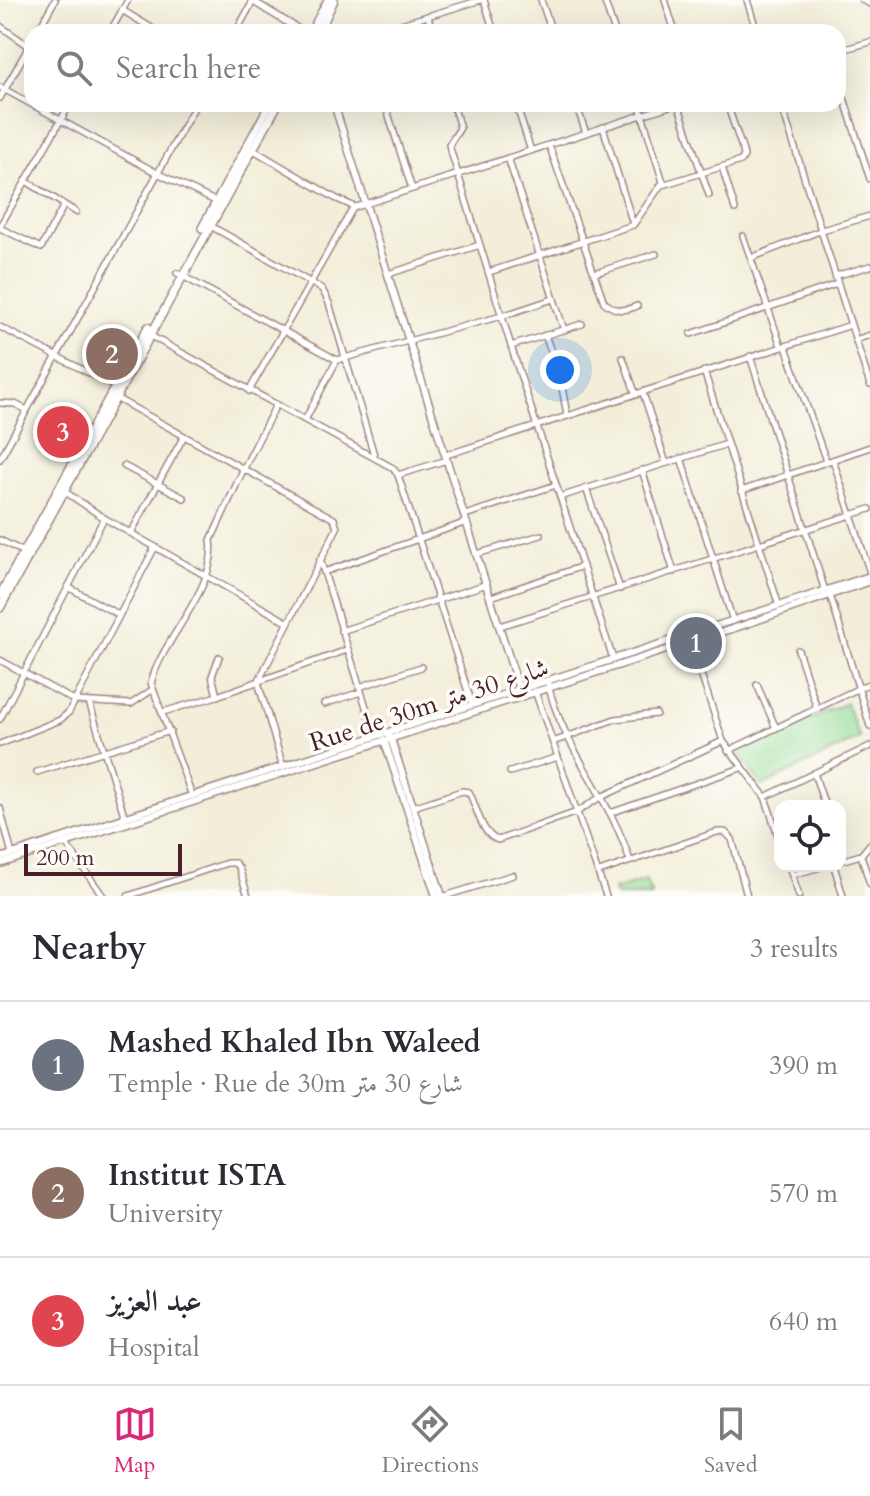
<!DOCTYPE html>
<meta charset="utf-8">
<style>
body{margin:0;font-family:Cardo,Amiri,serif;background:#f7f7f7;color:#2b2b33}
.controls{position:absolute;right:24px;bottom:24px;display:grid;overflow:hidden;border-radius:16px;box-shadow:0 8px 32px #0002}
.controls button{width:72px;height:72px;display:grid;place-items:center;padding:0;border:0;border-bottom:2px solid #e1e1e2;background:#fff;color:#2b2b33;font:40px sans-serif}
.scale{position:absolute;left:24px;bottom:20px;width:158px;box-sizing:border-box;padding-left:8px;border:4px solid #4a1f2b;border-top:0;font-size:22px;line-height:28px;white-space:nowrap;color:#4a1f2b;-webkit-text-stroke:6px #fdfcf7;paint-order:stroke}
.you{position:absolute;left:560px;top:370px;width:28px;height:28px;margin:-20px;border:6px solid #fff;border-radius:50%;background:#1a73e8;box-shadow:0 0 0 12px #1a73e833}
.badge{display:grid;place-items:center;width:52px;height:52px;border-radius:50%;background:#db2777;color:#fff;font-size:26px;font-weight:700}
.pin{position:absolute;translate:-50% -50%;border:4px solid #fff;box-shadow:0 2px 8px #0006}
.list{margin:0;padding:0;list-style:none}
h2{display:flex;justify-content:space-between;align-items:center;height:104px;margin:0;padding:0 32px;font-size:34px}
h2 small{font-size:26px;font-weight:400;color:#7c7c81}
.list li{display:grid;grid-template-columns:52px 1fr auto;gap:24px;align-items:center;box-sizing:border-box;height:128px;padding:0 32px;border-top:2px solid #e1e1e2}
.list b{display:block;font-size:30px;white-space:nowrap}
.list p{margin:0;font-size:26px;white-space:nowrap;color:#7c7c81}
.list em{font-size:26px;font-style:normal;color:#7c7c81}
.icon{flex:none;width:44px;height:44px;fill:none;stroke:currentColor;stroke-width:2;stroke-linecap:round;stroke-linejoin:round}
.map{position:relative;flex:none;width:870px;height:896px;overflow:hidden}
.search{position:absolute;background:#fff;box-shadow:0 8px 32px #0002;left:24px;right:24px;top:24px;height:88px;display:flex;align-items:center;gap:20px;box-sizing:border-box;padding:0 28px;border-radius:24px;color:#7c7c81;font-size:30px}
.sheet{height:488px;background:#fff}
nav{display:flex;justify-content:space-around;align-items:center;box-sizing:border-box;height:112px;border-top:2px solid #e1e1e2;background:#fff;font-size:22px;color:#7c7c81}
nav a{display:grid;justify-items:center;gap:4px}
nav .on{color:#db2777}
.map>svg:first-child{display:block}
.green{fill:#91db96;stroke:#6e7d60;stroke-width:2}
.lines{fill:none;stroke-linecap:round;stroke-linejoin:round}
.minor-casing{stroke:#9e8682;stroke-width:8}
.tertiary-casing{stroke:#9e8682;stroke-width:9}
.primary-casing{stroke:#9e8682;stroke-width:10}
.minor{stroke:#fff;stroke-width:5}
.tertiary{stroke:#fff;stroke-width:6}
.primary{stroke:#fff;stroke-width:7}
.labels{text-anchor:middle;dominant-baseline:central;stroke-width:7;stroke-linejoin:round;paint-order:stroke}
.street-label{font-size:26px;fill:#4a1f2b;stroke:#fdfcf7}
</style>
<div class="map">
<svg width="870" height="896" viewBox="0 0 870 896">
<rect width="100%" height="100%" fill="#fdfcf7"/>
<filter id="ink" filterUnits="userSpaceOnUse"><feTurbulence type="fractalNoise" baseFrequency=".0125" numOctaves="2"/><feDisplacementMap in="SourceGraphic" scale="16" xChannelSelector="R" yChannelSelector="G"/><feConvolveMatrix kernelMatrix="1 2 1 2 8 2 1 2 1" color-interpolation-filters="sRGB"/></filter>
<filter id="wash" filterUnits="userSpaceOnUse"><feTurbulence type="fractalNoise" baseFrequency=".006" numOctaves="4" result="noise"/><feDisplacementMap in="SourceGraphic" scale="32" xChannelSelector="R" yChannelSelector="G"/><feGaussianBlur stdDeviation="1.8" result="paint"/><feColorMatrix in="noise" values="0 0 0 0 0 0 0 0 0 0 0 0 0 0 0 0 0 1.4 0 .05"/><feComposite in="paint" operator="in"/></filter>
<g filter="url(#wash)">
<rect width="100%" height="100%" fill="#f2eed9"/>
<g class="green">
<path d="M846,703L860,738L762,786L737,752Z"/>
<path d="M646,880L652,896H616L614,890Z"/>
</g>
</g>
<g filter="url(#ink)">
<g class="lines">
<g class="minor-casing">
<g id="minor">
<path d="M484,0L494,32"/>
<path d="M541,0L552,32"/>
<path d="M604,0L615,32"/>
<path d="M665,0L675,32"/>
<path d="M747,0L757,32"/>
<path d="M862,0L870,4"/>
<path d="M122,10L158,32"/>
<path d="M428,16L432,32"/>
<path d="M0,26L29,46"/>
<path d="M37,32L55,0"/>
<path d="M110,32L128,0"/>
<path d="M236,32L253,1"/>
<path d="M374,32L481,0"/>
<path d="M838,51L870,42"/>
<path d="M838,79L870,179"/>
<path d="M0,87L157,173L217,202"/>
<path d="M0,98L32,41"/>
<path d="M385,104L412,189"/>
<path d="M453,104L460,128L449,145L516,362L613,659"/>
<path d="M516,104L531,151"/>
<path d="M576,104L586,133"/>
<path d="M678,104L709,195"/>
<path d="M781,104L870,385"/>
<path d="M603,127L633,224"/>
<path d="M549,145L604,302C615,311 623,312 637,306"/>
<path d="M252,149L335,198L355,207"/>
<path d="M508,158L564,330"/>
<path d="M722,167L735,209"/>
<path d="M26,181L76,212"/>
<path d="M662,185L741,161L744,156L743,151L727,104"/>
<path d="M209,225L322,289L329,303L374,455"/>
<path d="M0,226L70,104"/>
<path d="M0,228L41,248L64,205"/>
<path d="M743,236L781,346"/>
<path d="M751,258L822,230L870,216"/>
<path d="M489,272L633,225L663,182L639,104"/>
<path d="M177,273L337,360L502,316L553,299"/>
<path d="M595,273L656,254"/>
<path d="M388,274L480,245"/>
<path d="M835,276L870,266"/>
<path d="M0,327L116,387"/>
<path d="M691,334L837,284"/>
<path d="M149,335L393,468L398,475L472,704"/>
<path d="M545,335L560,376L567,415"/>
<path d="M855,340L870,335"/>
<path d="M511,346L582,324"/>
<path d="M786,347L826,461"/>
<path d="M750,356L825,591"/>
<path d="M623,358L636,395"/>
<path d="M704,371L779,606"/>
<path d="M249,391L353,208L676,104"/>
<path d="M643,393L666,463"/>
<path d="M114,397L334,519L337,528L258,682L283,767"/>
<path d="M0,403L15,404L27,410"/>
<path d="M305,420L337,360"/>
<path d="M446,455L851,325"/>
<path d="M681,458L733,621"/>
<path d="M0,459L196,104"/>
<path d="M833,460L870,573"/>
<path d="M124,466L184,498"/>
<path d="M642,470L674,572"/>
<path d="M398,475L447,460"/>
<path d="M586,488L620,589"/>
<path d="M64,491L104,518L287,622"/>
<path d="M741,491L870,447"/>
<path d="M560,497L727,444"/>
<path d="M465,515L556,485"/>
<path d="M131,533L184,436"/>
<path d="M0,540L26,553"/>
<path d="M477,554L541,535"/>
<path d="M320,559L375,736"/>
<path d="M324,572L467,522"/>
<path d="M68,587L119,615"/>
<path d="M830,595L870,726"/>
<path d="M491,597L583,566"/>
<path d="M500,626L870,509"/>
<path d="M341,631L487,584"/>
<path d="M688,635L723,741L765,797L780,841"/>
<path d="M798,650L817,709"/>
<path d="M0,660L75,701L131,704L152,690"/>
<path d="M547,680C562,749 611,797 630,861"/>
<path d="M757,685L776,728"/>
<path d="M359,687L421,667"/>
<path d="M535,691L606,896"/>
<path d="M217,696L212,676L219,657"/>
<path d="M89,702L125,818"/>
<path d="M324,704L361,692"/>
<path d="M163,712L217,696L347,650"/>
<path d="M0,719L104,518"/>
<path d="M553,742L615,719L656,714"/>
<path d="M0,744L60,720L69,712L155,547"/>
<path d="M728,751L870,683"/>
<path d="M37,772L170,731"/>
<path d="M510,772L558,757"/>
<path d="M814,773L825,806"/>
<path d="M192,796L151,683C163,637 218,588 211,540L244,468L276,405"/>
<path d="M765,797L870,746"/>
<path d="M413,807L462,791L469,792C477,807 481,835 498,840L577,812L599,798L723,741"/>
<path d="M0,808L12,854"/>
<path d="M610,813L741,768"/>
<path d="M64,841L103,896"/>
<path d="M861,855L870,884"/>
<path d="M840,861L861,855L870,844"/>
<path d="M789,866L799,896"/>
<path d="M834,866L843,896"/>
<path d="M599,872L717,832H725L732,839L747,896"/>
<path d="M792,875L824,866"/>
<path d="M128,896L227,863H235L239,868L248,896"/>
<path d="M445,896L513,875"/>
</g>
</g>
<g class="tertiary-casing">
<g id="tertiary">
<path d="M251,0L303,32"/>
<path d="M334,104L520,692"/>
<path d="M390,736L442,896"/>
<path d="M384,740L436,896"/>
<path d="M0,858L870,576"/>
<path d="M0,864L741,626L870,581"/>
</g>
</g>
<g class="primary-casing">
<g id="primary">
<path d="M311,32L328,0"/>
<path d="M319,32L334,0"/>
<path d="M202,228L270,104"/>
<path d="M0,595L148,327"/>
<path d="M0,608L278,104"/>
</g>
</g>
<use href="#minor" class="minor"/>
<use href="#tertiary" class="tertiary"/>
<use href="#primary" class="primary"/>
</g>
</g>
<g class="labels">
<g class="street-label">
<text transform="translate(429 705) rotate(-18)">Rue de 30m شارع 30 متر</text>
</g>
</g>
</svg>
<div class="controls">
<button><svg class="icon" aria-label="locate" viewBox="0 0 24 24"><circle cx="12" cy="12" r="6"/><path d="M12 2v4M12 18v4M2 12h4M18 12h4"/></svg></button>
</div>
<div class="scale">200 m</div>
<div class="you"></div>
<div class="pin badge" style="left:696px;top:643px;background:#6b7280">1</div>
<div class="pin badge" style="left:112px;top:354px;background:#8d6e63">2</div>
<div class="pin badge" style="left:63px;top:432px;background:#e0444e">3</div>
<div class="search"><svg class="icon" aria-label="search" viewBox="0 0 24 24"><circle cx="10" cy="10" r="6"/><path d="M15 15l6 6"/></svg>Search here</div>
</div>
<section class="sheet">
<h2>Nearby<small>3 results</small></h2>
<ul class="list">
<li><span class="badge" style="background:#6b7280">1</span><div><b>Mashed Khaled Ibn Waleed</b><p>Temple · Rue de 30m شارع 30 متر</p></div><em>390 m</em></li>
<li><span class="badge" style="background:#8d6e63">2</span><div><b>Institut ISTA</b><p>University</p></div><em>570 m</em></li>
<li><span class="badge" style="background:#e0444e">3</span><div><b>عبد العزيز</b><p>Hospital</p></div><em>640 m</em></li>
</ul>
</section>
<nav>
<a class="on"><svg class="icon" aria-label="map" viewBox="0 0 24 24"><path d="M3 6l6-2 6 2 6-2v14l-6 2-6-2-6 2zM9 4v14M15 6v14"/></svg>Map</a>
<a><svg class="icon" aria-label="directions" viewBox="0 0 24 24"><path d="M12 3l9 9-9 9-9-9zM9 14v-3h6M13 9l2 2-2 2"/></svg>Directions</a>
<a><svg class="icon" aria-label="saved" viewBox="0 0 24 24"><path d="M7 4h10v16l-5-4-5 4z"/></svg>Saved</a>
</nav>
